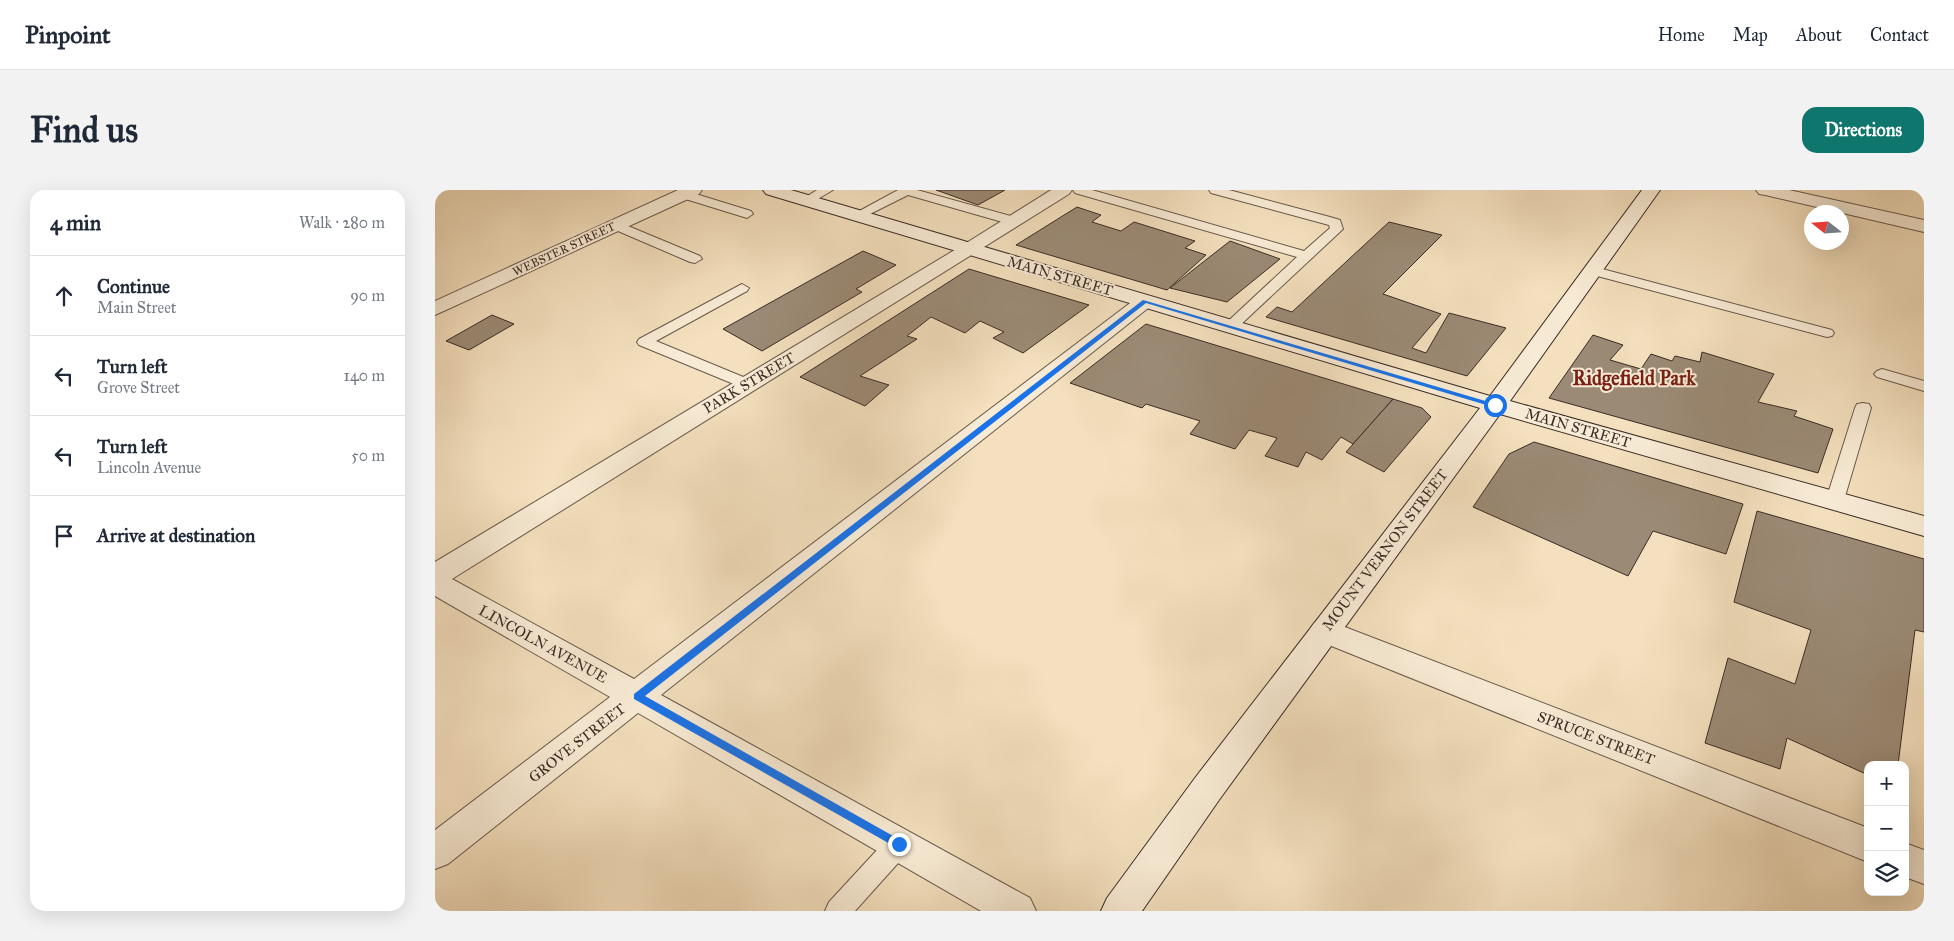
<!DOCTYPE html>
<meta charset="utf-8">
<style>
body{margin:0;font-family:"IM FELL Great Primer",serif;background:#f2f2f3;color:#1f2937}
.controls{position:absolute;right:15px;bottom:15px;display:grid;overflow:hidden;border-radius:10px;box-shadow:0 5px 20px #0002}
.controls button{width:45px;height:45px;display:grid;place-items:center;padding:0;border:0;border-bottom:1px solid #e0e1e3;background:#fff;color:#1f2937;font:25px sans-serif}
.compass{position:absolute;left:1369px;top:15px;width:45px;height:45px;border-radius:50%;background:#fff;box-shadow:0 5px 20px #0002;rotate:287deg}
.stop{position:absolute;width:15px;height:15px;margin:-11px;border:4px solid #1a73e8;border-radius:50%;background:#fff}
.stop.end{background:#1a73e8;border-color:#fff;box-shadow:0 1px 5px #0008}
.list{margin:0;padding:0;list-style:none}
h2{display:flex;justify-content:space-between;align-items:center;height:65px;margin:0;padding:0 20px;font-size:21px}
h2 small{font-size:16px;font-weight:400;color:#747a83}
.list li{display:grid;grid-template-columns:32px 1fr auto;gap:15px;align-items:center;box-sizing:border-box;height:80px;padding:0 20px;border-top:1px solid #e0e1e3}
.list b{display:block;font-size:19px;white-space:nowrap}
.list p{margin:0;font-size:16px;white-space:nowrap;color:#747a83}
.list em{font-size:16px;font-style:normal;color:#747a83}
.icon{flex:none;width:28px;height:28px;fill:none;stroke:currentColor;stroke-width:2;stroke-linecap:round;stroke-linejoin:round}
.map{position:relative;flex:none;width:1489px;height:721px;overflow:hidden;border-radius:15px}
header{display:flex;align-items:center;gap:30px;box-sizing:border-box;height:70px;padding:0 25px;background:#fff;border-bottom:1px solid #e0e1e3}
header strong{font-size:24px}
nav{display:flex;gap:28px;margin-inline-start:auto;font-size:18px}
.intro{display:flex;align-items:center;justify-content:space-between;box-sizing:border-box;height:120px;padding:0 30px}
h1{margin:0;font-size:35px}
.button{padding:12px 22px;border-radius:15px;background:#0f766e;color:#fff;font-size:18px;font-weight:700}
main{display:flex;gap:30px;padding:0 30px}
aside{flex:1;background:#fff;border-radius:15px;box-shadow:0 5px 20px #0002}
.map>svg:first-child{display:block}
.building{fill:#9b8a75;stroke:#3a2c25}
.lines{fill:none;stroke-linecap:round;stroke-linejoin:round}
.lane-casing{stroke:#68594b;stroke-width:2}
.street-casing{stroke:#68594b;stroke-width:2}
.secondary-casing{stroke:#3a2c25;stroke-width:2}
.lane{fill:#f8ebd5;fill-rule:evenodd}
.street{fill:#f8ebd5;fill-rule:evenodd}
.secondary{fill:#f8ebd5;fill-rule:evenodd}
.route{fill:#1a73e8}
.labels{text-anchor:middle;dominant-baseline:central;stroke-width:4;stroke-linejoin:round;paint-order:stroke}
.far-street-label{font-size:12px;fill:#3a2c25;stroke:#f8ebd5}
.street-label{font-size:15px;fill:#3a2c25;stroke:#f8ebd5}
.district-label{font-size:20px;font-weight:bold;fill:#7a1f14;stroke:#f8ebd5}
</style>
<header>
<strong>Pinpoint</strong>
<nav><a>Home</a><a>Map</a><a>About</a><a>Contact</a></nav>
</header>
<div class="intro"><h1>Find us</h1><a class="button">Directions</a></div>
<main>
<aside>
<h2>4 min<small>Walk · 280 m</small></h2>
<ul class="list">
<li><svg class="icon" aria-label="ahead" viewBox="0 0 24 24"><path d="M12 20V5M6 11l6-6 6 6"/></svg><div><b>Continue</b><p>Main Street</p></div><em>90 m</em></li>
<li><svg class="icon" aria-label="left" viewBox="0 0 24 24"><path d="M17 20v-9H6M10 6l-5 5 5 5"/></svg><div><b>Turn left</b><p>Grove Street</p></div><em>140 m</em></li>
<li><svg class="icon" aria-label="left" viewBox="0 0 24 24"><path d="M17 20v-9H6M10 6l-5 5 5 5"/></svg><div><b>Turn left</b><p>Lincoln Avenue</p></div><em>50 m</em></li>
<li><svg class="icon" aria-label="arrive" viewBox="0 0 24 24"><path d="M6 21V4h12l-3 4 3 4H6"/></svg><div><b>Arrive at destination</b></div></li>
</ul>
</aside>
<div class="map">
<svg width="1489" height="721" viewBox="0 0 1489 721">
<rect width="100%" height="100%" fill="#f4e0be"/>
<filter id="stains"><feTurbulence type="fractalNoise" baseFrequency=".004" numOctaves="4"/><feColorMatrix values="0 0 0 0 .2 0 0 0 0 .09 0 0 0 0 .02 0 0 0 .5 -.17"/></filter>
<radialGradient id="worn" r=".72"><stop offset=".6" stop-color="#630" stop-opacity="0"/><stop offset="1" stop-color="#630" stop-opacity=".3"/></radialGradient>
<g class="building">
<path d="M501,0H570L543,15Z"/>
<path d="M642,17L666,25L657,32L686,41L699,32L760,51L750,58L771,65L732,100L581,55Z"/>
<path d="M954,32L1007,45L948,104L1006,124L977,158L991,163L1014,123L1071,138L1032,186L831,127L842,117L857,122Z"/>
<path d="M795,51L845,69L792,112L735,98Z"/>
<path d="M428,61L461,75L421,99L427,102L327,161L288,139Z"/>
<path d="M534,79L654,115L588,163L558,148L569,142L545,131L530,143L496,127L472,146L482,149L425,186L454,195L430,216L365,187Z"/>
<path d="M57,125L79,134L34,160L11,151Z"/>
<path d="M711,134L958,209L918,254L906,247L887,270L871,262L863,277L830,266L842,248L814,240L800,259L755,244L765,231L711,214L707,218L635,193Z"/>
<path d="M1158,145L1188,155L1175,170L1206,179L1216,164L1237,171L1240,166L1265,172L1267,162L1339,184L1323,212L1362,221L1359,226L1398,239L1383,283L1114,208Z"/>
<path d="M958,209L987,218L996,227L949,282L911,262Z"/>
<path d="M1099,252L1308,314L1291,364L1218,341L1193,386L1038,317L1074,264Z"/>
<path d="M1322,321L1489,369V442L1480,440L1463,575H1433V585L1352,548L1345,579L1270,553L1293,468L1360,494L1376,440L1299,412Z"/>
</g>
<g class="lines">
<g class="lane-casing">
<g id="lane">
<path d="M248,0L316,21L318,24L312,28L244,7L242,4Z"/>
<path d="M382,0H398L376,13H368L366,10Z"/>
<path d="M463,0H482L583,28L584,31L578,35L473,5L427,28H419L417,25Z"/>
<path d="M638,0H657L869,61L895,38L894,35L776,3L774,0H794L895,27L905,30L908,39L801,139H791L789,136L791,133L862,67L640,3Z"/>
<path d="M181,31L265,66L267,69L260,73L255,72L176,38L175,35L176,32Z"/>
<path d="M1156,76L1397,140L1399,143L1397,146L1392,147L1151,83L1149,80Z"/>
<path d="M307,94L314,98L312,101L221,151L318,191L320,194L318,197H306L204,155L202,152L204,149Z"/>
<path d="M1447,179L1489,191V201L1442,187L1439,184L1442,181Z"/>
<path d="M1428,213L1434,214L1436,218L1409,310L1406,314L1400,316L1394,314L1391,310L1420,218L1422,214Z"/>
<path d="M464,643L473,646L476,654L473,662L420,721H390L394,712L455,646Z"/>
</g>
</g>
<g class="street-casing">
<g id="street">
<path d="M243,0H267L264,4L0,125V111Z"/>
<path d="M616,0H637L634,4L17,389L199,489L703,107L710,105L717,107L720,111L717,115L226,505L595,708L601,721H546L203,523L13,674L0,679V640L175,507L0,406V372L528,55Z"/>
<path d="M1321,0H1354L1489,30V42L1330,5L1324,4Z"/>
<path d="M889,429L1433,638V672L879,449L874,441L879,433Z"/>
<path d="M1470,653L1489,660V694L1470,687Z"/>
</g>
</g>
<g class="secondary-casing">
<path id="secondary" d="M328,0H356L1055,206L1207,0H1225L1075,211L1489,326V346L1065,224L784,610L707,721H666L672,708L760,588L1045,218L331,4Z"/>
</g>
<use href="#lane" class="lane"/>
<use href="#street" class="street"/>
<use href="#secondary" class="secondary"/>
</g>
<path class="route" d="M708,110L1064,215L1058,217L711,113L210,506L467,651L469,654L467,658L464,659L199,509V504Z"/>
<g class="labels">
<g class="far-street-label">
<text transform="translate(129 59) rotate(-25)">WEBSTER STREET</text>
</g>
<g class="street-label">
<text transform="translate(625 86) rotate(16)">MAIN STREET</text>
<text transform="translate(314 193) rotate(-31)">PARK STREET</text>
<text transform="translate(1143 238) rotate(16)">MAIN STREET</text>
<text transform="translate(950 360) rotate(-53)">MOUNT VERNON STREET</text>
<text transform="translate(108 454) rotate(29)">LINCOLN AVENUE</text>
<text transform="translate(1161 548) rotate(21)">SPRUCE STREET</text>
<text transform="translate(142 553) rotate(-38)">GROVE STREET</text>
</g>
<g class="district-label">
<text x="1199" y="188">Ridgefield Park</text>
</g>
</g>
<rect width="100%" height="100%" filter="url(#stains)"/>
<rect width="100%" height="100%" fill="url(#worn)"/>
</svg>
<div class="controls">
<button>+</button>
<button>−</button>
<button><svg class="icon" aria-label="layers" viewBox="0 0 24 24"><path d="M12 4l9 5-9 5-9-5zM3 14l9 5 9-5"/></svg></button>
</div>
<svg class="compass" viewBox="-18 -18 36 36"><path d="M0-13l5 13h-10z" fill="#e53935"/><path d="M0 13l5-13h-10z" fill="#747a83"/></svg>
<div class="stop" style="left:1060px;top:215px"></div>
<div class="stop end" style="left:464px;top:654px"></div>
</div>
</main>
